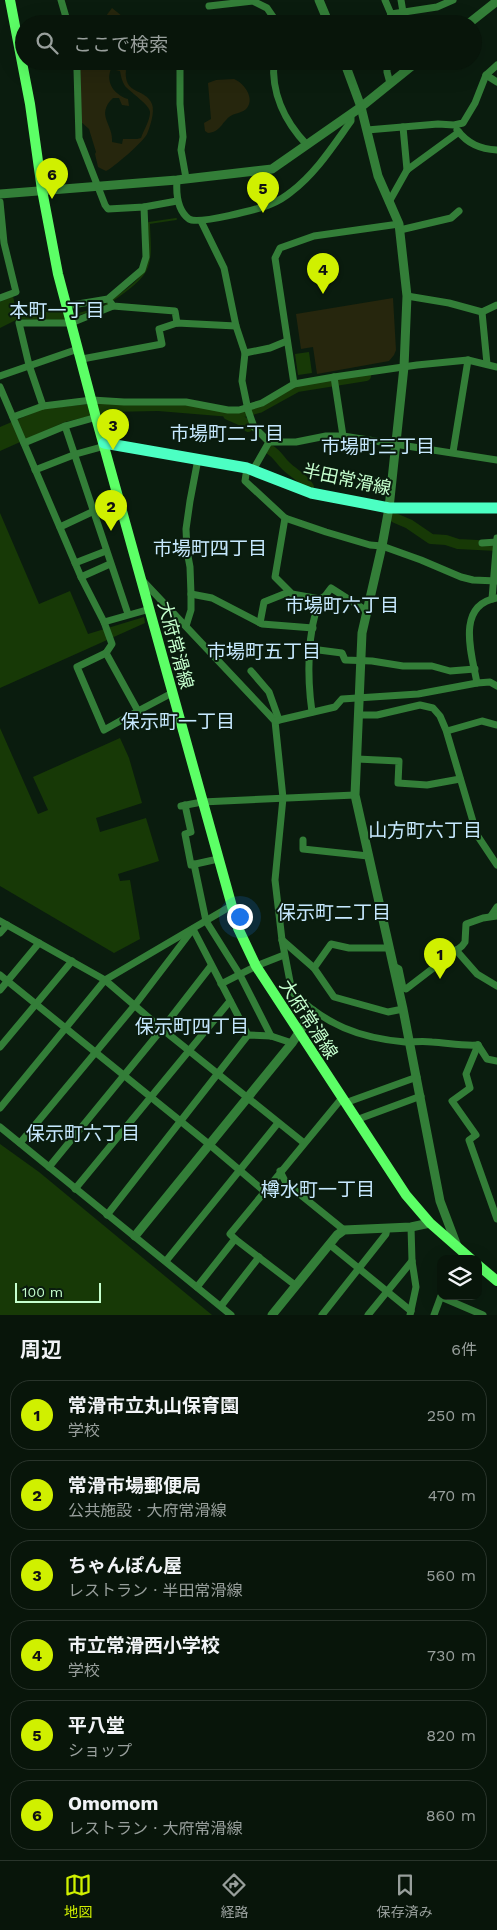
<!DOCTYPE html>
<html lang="ja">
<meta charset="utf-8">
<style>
body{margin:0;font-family:"Work Sans","Noto Sans JP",sans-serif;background:#162218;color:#f1f3f6}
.controls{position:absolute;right:15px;bottom:15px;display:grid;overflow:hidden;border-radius:10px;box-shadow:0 5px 20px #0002}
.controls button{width:45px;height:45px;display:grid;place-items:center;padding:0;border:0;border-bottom:1px solid #29342b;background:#08150a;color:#f1f3f6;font:25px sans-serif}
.scale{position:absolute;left:15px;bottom:12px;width:86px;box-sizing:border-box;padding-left:5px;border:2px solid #c5ffce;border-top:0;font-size:14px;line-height:18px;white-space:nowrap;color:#c5ffce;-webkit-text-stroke:4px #0a1c0e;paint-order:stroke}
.you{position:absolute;left:239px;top:916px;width:18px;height:18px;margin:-12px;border:4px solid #fff;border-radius:50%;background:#1a73e8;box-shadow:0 0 0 8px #1a73e833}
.badge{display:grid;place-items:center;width:32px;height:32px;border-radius:50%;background:#d0f000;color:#111;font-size:16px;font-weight:700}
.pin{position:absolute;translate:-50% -41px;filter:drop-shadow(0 1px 2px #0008)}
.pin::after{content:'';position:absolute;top:26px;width:18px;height:15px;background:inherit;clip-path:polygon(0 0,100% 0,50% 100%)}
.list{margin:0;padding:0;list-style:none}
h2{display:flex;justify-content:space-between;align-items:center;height:65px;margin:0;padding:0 20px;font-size:21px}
h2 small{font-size:16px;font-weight:400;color:#989f9c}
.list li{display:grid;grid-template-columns:32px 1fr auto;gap:15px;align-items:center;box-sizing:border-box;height:70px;margin:0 10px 10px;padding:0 10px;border:1px solid #29342b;border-radius:20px}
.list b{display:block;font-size:19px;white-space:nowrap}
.list p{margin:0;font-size:16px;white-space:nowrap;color:#989f9c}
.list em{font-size:16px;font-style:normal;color:#989f9c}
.icon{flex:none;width:28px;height:28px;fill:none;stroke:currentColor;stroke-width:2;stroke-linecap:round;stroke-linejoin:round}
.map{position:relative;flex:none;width:497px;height:1315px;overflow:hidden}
.search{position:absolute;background:#08150a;box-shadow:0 5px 20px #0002;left:15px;right:15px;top:15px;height:55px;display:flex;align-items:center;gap:12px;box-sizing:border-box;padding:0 18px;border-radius:28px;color:#989f9c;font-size:19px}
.sheet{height:545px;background:#08150a}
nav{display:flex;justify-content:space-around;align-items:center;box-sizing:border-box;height:70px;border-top:1px solid #29342b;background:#08150a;font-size:14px;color:#989f9c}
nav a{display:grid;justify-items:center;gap:2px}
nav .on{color:#d0f000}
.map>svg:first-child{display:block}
.green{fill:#26260d;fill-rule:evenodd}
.water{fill:#173906}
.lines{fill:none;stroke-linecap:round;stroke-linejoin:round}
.stream{stroke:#173906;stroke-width:2}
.river{stroke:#173906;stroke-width:10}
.minor{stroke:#337e38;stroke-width:7}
.tertiary{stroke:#337e38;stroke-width:9}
.secondary{stroke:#5cff66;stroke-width:10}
.primary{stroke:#4cffc3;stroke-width:11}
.labels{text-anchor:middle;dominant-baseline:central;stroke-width:4;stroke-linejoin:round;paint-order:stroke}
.street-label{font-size:18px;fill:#c5ffce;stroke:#0a1c0e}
.neighbourhood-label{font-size:19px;fill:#c7e9ff;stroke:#0a1c0e}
</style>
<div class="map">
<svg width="497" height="1315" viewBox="0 0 497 1315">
<rect width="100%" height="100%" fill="#0a1c0e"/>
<g class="green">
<path d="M112,8L132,24H100Z"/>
<path d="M78,61H115L114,65L126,69C123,96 145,87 152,104C155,112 150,127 147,134C143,142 113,168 106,171L98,167L95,154L96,152L89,129L80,121ZM111,69L120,71C121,77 122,81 125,86C130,92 150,105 150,112C150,121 144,129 141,138L137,139H123L122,144L112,142C114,125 95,115 113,98H119L122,105L129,106L128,99C115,95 105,83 111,69Z"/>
<path d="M234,79C244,83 255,98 247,108C243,113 234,113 229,117C221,124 220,132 208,133L205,131L204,123L211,119L208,83L216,80Z"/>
<path d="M393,298L396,350L394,355L389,361L317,374L313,347L301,349L296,314Z"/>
</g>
<g class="water">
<path d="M13,296L15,306H18V312H63L65,321L18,319L0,328V302Z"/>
<path d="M309,352L312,373L298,375L295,354Z"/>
<path d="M99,403L186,404L233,412H244L237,416L239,420L231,417L158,411L107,412L65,422L0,451V427L42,409Z"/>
<path d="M0,513L39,604L70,591L88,634L144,617L145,623L0,688Z"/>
<path d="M0,728L38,814L48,810L33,777L120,738L129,758L142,803L96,818L100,832L146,818L159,861L118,874L120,881L130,880L140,939L114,953L0,886Z"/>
<path d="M0,1144L39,1172L212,1315H0Z"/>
</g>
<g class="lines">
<g class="stream">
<path d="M103,307C116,297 142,282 147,267C152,254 149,237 149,223L176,219"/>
<path d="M72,316L96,309"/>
</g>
<g class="river">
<path d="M240,413L259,408L297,387L366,376"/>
<path d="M228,415L244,422L248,427"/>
<path d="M269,449C279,455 279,460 286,466C294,474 303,477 309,487"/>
<path d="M395,518L409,524L431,539L446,540L458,544L497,546"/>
</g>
<g class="minor">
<path d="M61,0L68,24"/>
<path d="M385,0L391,14L387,24"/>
<path d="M401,0L403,12"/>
<path d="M209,6L253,1L267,8L278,24"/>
<path d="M391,14L437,7L453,0"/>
<path d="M316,24L328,21"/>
<path d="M72,61L77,66V70L79,138L105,205L108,209L144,207L177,201"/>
<path d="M274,61C271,93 285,122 307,145"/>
<path d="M387,61V72L390,83"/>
<path d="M180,62V104L183,137L181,150L186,178"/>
<path d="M486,75L497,82"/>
<path d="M403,127L407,170"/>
<path d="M367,130L438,124L454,125L463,123L475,103L486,75L497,65"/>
<path d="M457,130C468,144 480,149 497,150"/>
<path d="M177,180C176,194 177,210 189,219C198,225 259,209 271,204C278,201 285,197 291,192C316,173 333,146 351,121V114"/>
<path d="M0,202L4,243L16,292L0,298"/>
<path d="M389,202L407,170L459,132"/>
<path d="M201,221L224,268L236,326L245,353L242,381L248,410L254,427L269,442H296L326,436H343L497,460"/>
<path d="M400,230L451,218L459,211"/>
<path d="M407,296L449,303L482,312L497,305"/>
<path d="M111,303L113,306L175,311L177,323"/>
<path d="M66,306L108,299L142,270L146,257L144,207"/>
<path d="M482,312L487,364"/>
<path d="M245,353L270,348L287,341"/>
<path d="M82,359L162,344L159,329L177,323L236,326"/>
<path d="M0,376L78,349"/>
<path d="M334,377L343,436"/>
<path d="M294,384L275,258L280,248L314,236L399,224"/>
<path d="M0,387L81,577L104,622L112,644L106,653L138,711L172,693"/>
<path d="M43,406L29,365L19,323H71L113,306"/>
<path d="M13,417L43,406L92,400L124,402H186L228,410H239L262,403L294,384L334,377L417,365L468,360L497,367"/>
<path d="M65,426L128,614"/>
<path d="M24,443L65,426L97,417"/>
<path d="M453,452L468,360"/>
<path d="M247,468L245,481L285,518L326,532L370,545L382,546L421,560L461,577L473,580L497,581"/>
<path d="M35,470L76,454L105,446"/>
<path d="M253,470L269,442"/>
<path d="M285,518L275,577L292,594L320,599L325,596L331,588L367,611"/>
<path d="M60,527L94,511"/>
<path d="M482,543L497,542"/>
<path d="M75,563L106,551"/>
<path d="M81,577L110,564"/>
<path d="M143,581L275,721L283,798L275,880L282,940L292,992C326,1025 359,1038 405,1042C414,1042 423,1041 432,1042C448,1043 462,1046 478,1045"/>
<path d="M191,594L212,598L262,624L313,628"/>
<path d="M492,599L497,538"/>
<path d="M104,622L150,609"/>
<path d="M260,623L264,602L289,592"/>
<path d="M186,626L191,610V594L190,567L187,551L186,529L190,501L198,459"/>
<path d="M311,649L342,653L345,660L372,661L403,666H432L450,671L475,669"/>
<path d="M106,653L77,667L104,730L138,711"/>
<path d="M251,671L269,692L279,720"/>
<path d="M477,683C472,655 455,605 497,598"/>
<path d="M312,712C307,677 307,632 320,599"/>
<path d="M359,715H377L420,705L433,708L440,716L446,730L477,835L497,865"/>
<path d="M275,721L335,707L342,699L418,694L477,683L490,682L497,686"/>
<path d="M447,731L482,721L497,725"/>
<path d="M357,759L399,761L398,783L427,785L460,779"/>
<path d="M185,805L191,832L185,834L191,865L218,859"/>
<path d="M181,806L202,802L355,795"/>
<path d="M303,840V849L368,856"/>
<path d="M194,864L206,921L240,975L271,1036"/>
<path d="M491,916L497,907"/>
<path d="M0,921L105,980L162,1029L304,1143"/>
<path d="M0,933L7,925"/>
<path d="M282,940L314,968L334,997L388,1012L403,1009"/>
<path d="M456,950L477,974L497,986"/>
<path d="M393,966L399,969L403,988L406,989L462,946L465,942L466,924L483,918L497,916"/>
<path d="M314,968L331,944L349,948H389"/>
<path d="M0,975L210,1145L264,1191"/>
<path d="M221,984L256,966L284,955"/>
<path d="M0,990L39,943"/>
<path d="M478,1045L466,1074L470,1088L452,1101L476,1135L469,1140L497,1219"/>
<path d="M478,1045L487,1059L497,1061"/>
<path d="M0,1047L72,961"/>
<path d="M345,1103L417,1077"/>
<path d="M0,1108L105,980L231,906"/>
<path d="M356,1120L421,1096"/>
<path d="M0,1127L231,1315"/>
<path d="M20,1143L135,1005L193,929L248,1035"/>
<path d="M49,1167L162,1029L211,966"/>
<path d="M280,1171L286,1183L344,1230"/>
<path d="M75,1189L230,1001"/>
<path d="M107,1215L248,1035L271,1036L292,1043"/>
<path d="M235,1239L295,1285"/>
<path d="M329,1244L411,1311"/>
<path d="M166,1261L278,1123"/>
<path d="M197,1287L235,1239L230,1234L342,1098"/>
<path d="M441,1297L483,1315"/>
<path d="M221,1306L259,1257"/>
<path d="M322,1315L386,1234L387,1228"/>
<path d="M368,1315L412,1261"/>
<path d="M410,1315L416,1287L412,1261L411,1227"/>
<path d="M434,1315L441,1296"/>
</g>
<g class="tertiary">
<path d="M319,0L329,24"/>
<path d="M468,24L497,1"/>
<path d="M344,61L361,107L378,176L399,224L407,296L404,367L389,508L382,546L362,633L355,795L403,1009L440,1201L457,1246"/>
<path d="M0,194L177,180L272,169L361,107L418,61"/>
<path d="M135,1236L292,1043L313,1011"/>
<path d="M272,1315L337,1235L344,1230L411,1227L430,1223"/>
</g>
<g class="secondary">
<path d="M10,0L30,104L42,190L58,274L95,414L238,928L256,966L406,1195L430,1223L471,1259"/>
<path d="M478,1265L497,1281"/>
</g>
<path class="primary" d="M104,443L247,468L311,493L389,508H497"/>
</g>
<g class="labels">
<g class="street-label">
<text transform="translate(347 479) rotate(12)">半田常滑線</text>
<text transform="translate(176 645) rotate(75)">大府常滑線</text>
<text transform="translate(309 1019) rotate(57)">大府常滑線</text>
</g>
<g class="neighbourhood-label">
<text x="57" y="310">本町一丁目</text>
<text x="227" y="433">市場町二丁目</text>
<text x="378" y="446">市場町三丁目</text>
<text x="210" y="548">市場町四丁目</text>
<text x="342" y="605">市場町六丁目</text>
<text x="264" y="651">市場町五丁目</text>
<text x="178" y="721">保示町一丁目</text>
<text x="425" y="830">山方町六丁目</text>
<text x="334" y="912">保示町二丁目</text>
<text x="192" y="1026">保示町四丁目</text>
<text x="83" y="1133">保示町六丁目</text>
<text x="318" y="1189">樽水町一丁目</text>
</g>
</g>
</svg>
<div class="controls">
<button><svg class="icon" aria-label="layers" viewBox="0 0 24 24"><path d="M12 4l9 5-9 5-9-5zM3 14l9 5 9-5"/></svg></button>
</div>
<div class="scale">100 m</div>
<div class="you"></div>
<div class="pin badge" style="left:440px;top:979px">1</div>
<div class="pin badge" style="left:111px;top:531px">2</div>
<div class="pin badge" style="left:113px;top:450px">3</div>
<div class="pin badge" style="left:323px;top:294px">4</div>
<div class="pin badge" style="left:263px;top:213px">5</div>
<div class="pin badge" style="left:52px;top:199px">6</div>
<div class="search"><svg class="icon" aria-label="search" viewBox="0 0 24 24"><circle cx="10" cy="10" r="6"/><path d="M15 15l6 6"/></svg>ここで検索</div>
</div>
<section class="sheet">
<h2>周辺<small>6件</small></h2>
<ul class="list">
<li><span class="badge">1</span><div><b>常滑市立丸山保育園</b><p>学校</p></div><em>250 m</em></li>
<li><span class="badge">2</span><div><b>常滑市場郵便局</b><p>公共施設 · 大府常滑線</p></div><em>470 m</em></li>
<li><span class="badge">3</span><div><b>ちゃんぽん屋</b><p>レストラン · 半田常滑線</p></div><em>560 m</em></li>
<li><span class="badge">4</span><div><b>市立常滑西小学校</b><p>学校</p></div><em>730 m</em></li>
<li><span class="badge">5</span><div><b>平八堂</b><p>ショップ</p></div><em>820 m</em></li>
<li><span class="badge">6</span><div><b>Omomom</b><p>レストラン · 大府常滑線</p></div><em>860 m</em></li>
</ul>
</section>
<nav>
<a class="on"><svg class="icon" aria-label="map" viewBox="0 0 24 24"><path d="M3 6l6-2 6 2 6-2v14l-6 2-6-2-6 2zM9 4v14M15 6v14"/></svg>地図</a>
<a><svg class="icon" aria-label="directions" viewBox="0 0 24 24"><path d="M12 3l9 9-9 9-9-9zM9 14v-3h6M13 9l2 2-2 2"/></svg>経路</a>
<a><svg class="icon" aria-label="saved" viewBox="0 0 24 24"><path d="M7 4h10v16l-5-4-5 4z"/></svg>保存済み</a>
</nav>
